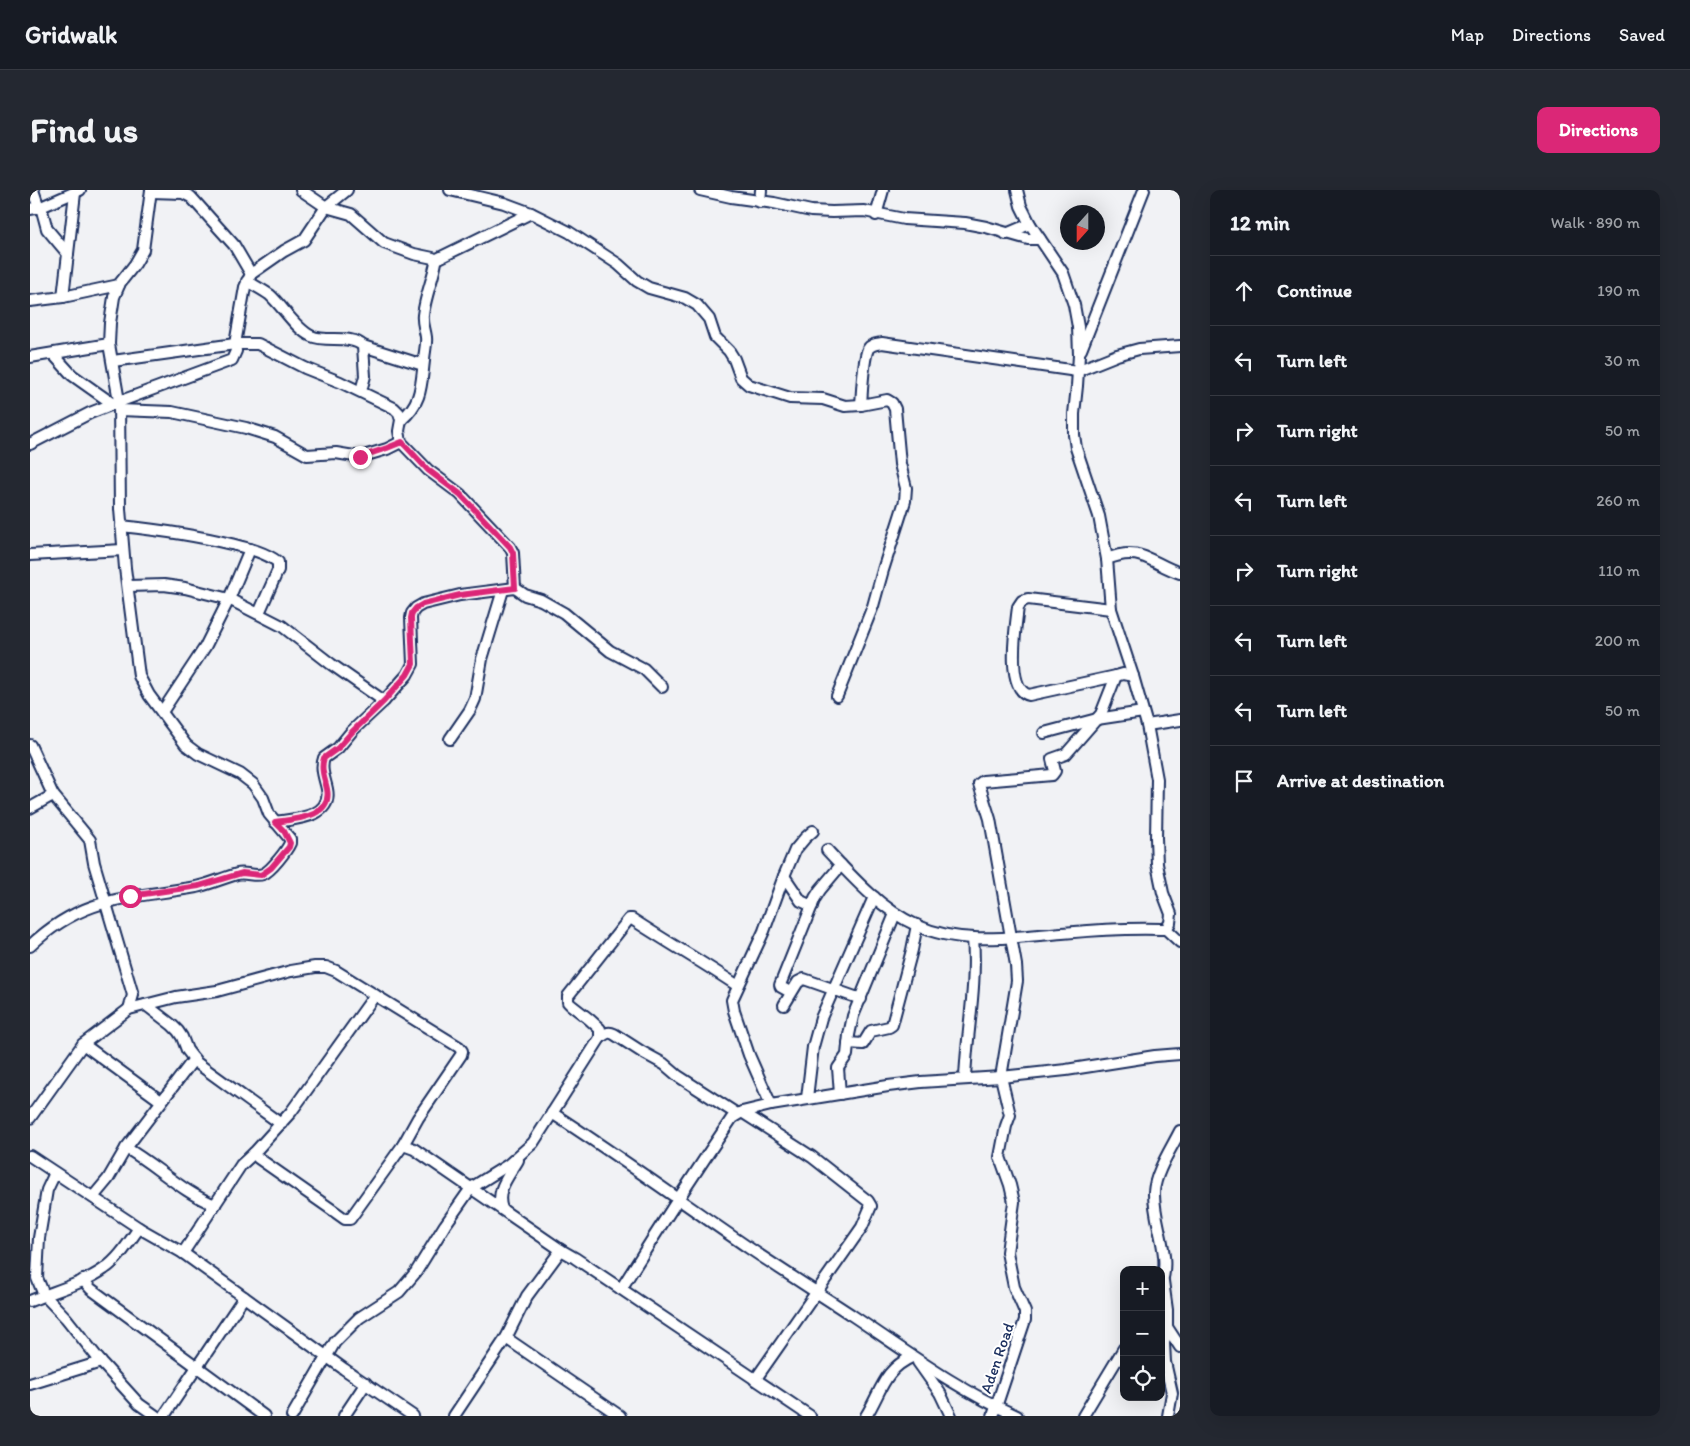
<!DOCTYPE html>
<meta charset="utf-8">
<style>
body{margin:0;font-family:Itim,sans-serif;background:#242831;color:#f1f3f6}
.controls{position:absolute;right:15px;bottom:15px;display:grid;overflow:hidden;border-radius:10px;box-shadow:0 5px 20px #0002}
.controls button{width:45px;height:45px;display:grid;place-items:center;padding:0;border:0;border-bottom:1px solid #363941;background:#171b24;color:#f1f3f6;font:25px sans-serif}
.compass{position:absolute;left:1030px;top:15px;width:45px;height:45px;border-radius:50%;background:#171b24;box-shadow:0 5px 20px #0002;rotate:201deg}
.stop{position:absolute;width:15px;height:15px;margin:-11px;border:4px solid #db2777;border-radius:50%;background:#fff}
.stop.end{background:#db2777;border-color:#fff;box-shadow:0 1px 5px #0008}
.list{margin:0;padding:0;list-style:none}
h2{display:flex;justify-content:space-between;align-items:center;height:65px;margin:0;padding:0 20px;font-size:21px}
h2 small{font-size:16px;font-weight:400;color:#9ea1a6}
.list li{display:grid;grid-template-columns:32px 1fr auto;gap:15px;align-items:center;box-sizing:border-box;height:70px;padding:0 20px;border-top:1px solid #363941}
.list b{display:block;font-size:19px;white-space:nowrap}
.list em{font-size:16px;font-style:normal;color:#9ea1a6}
.icon{flex:none;width:28px;height:28px;fill:none;stroke:currentColor;stroke-width:2;stroke-linecap:round;stroke-linejoin:round}
.map{position:relative;flex:none;width:1150px;height:1226px;overflow:hidden;border-radius:10px}
header{display:flex;align-items:center;gap:30px;box-sizing:border-box;height:70px;padding:0 25px;background:#171b24;border-bottom:1px solid #363941}
header strong{font-size:24px}
nav{display:flex;gap:28px;margin-inline-start:auto;font-size:18px}
.intro{display:flex;align-items:center;justify-content:space-between;box-sizing:border-box;height:120px;padding:0 30px}
h1{margin:0;font-size:35px}
.button{padding:12px 22px;border-radius:10px;background:#db2777;color:#fff;font-size:18px;font-weight:700}
main{display:flex;gap:30px;padding:0 30px}
aside{flex:1;background:#171b24;border-radius:10px;box-shadow:0 5px 20px #0002}
.map>svg:first-child{display:block}
.lines{fill:none;stroke-linecap:round;stroke-linejoin:round}
.minor-casing{stroke:#1b2f5e;stroke-width:14}
.minor{stroke:#fff;stroke-width:10}
.route{stroke:#db2777;stroke-width:6}
.labels{text-anchor:middle;dominant-baseline:central;stroke-width:4;stroke-linejoin:round;paint-order:stroke}
.street-label{font-size:16px;fill:#1b2f5e;stroke:#fff}
</style>
<header>
<strong>Gridwalk</strong>
<nav><a>Map</a><a>Directions</a><a>Saved</a></nav>
</header>
<div class="intro"><h1>Find us</h1><a class="button">Directions</a></div>
<main>
<div class="map">
<svg width="1150" height="1226" viewBox="0 0 1150 1226">
<rect width="100%" height="100%" fill="#f1f2f5"/>
<filter id="ink" filterUnits="userSpaceOnUse"><feTurbulence type="fractalNoise" baseFrequency=".02" numOctaves="2"/><feDisplacementMap in="SourceGraphic" scale="10" xChannelSelector="R" yChannelSelector="G"/><feConvolveMatrix kernelMatrix="1 2 1 2 8 2 1 2 1" color-interpolation-filters="sRGB"/></filter>
<g filter="url(#ink)">
<g class="lines">
<g class="minor-casing">
<g id="minor">
<path d="M3,0L9,18"/>
<path d="M271,0L296,17L321,24L354,53L384,64L403,68L406,72C403,89 395,107 393,125C392,133 395,139 396,147C397,155 394,163 394,171C391,195 392,213 371,230"/>
<path d="M420,0L474,13L501,23L539,42L588,74L607,91L619,98L655,108L667,115L679,129L685,147L699,161L704,169L711,188L719,195L760,208L793,209L815,216L831,215L857,210L862,213L865,219L870,274L876,298L875,311L853,380L843,416L807,506"/>
<path d="M670,0L701,7L744,13L781,21L802,22L834,21L874,29L935,33L956,37L998,49H1010"/>
<path d="M987,0L991,16L1000,34L1033,83L1044,115L1048,137L1049,165L1047,196L1044,224V245L1046,258L1069,326L1077,369L1081,419L1103,486L1117,535L1127,589L1126,648L1127,674L1133,703L1141,724L1140,733L1136,739"/>
<path d="M121,2L153,3L161,7L204,55L221,84"/>
<path d="M730,12L731,0"/>
<path d="M11,17L17,39L38,64"/>
<path d="M0,19L11,17L50,0"/>
<path d="M846,25L853,0"/>
<path d="M976,44L1000,34"/>
<path d="M405,70L501,23"/>
<path d="M217,91C225,96 233,100 240,105C253,117 266,139 281,146C296,153 320,144 333,156L335,186L331,201"/>
<path d="M33,107L45,3"/>
<path d="M0,111L33,107L89,95"/>
<path d="M333,156L393,175"/>
<path d="M1051,160L1114,0"/>
<path d="M23,164L42,185L83,214"/>
<path d="M0,167L79,154"/>
<path d="M83,171L205,154H228L275,178L310,192L364,218L369,223L371,230L369,241L371,252L398,280L430,304L480,357L483,363L485,398L495,405L511,410L534,423L580,461L614,479L632,497"/>
<path d="M831,215C832,202 833,170 838,159C841,154 847,154 852,153L1047,181L1087,165L1109,159L1150,156"/>
<path d="M89,220L142,222L216,238L245,247L277,265L306,263L330,267L357,259L371,252"/>
<path d="M0,254L60,223L83,214L202,170L206,161L205,154L215,97L221,84L254,61L274,50L296,17L317,0"/>
<path d="M91,336C129,340 165,345 201,354C217,358 235,362 248,372V380L229,423"/>
<path d="M0,365L93,360"/>
<path d="M1077,369C1111,355 1120,373 1150,383"/>
<path d="M98,396L134,395L155,398L199,409L252,436L301,474L354,511"/>
<path d="M1081,419L998,409L992,411L988,417C986,435 975,499 999,505L1086,486"/>
<path d="M132,522L175,457L199,409L220,359"/>
<path d="M1117,535L1150,530"/>
<path d="M1014,543L1067,529L1113,522"/>
<path d="M420,549L440,520L445,509L452,469L473,400"/>
<path d="M0,555L23,605L60,650L64,673L103,805L99,819"/>
<path d="M0,618L23,605"/>
<path d="M245,632C264,629 303,628 297,599C295,589 290,579 294,568L308,558L322,541L354,511L377,485L383,474L381,428L382,423L386,418L393,414L430,405L485,398"/>
<path d="M797,660C823,688 851,719 886,735C932,756 984,747 1032,743C1065,740 1098,738 1131,739H1136L1150,752"/>
<path d="M754,686L771,711L782,716"/>
<path d="M0,756C54,705 99,709 166,697C180,694 193,688 207,684C216,682 225,687 233,684C241,681 257,660 260,653V649L239,624L233,608L223,594L210,584L168,564L156,555L119,505L109,486L95,378L90,319L89,211L79,154L80,133L84,107L90,93L105,74L113,60L121,0"/>
<path d="M760,802L751,797L750,795L785,708L790,700L811,675"/>
<path d="M116,815L142,835L148,841L152,847L157,860L167,873L251,934"/>
<path d="M754,815L768,792L774,789L831,809"/>
<path d="M570,848V839L559,829L541,815L538,812V806L599,729H602C637,752 674,773 708,796"/>
<path d="M818,853L833,854L841,841L859,837L862,835L882,760L887,735"/>
<path d="M53,854L131,911"/>
<path d="M935,888C937,841 947,795 943,748"/>
<path d="M810,904L808,878L817,865L819,845L823,826L865,724"/>
<path d="M777,908L783,857L791,828L844,707"/>
<path d="M741,915L719,865L704,821L702,810L734,741L754,686L765,660L775,648L783,641"/>
<path d="M712,922L782,967L838,1011L841,1016L832,1037L725,1190"/>
<path d="M522,923C589,966 653,1013 719,1058C753,1081 788,1103 823,1126C877,1162 928,1200 987,1226"/>
<path d="M0,928L53,854L99,819L146,807L187,801L261,781L285,777H296L306,781L429,857L432,861L431,865L388,928L373,955L320,1029H315L301,1019L228,968L224,963"/>
<path d="M373,955L384,959L531,1060L545,1068L780,1226"/>
<path d="M96,958C127,976 152,1002 185,1015"/>
<path d="M0,966L109,1038L153,1063L314,1179L383,1226"/>
<path d="M25,983L17,1000L9,1048L7,1088L14,1105L36,1128L71,1172L109,1214L126,1226"/>
<path d="M63,1007L78,989L96,958L164,869"/>
<path d="M472,1019C465,1000 479,986 488,970"/>
<path d="M153,1063L211,975L224,963L261,922L345,805"/>
<path d="M53,1090L61,1099L234,1226"/>
<path d="M1133,1091L1137,1120V1137L1150,1157"/>
<path d="M1131,1094C1142,1066 1123,1032 1124,1002C1125,983 1141,959 1150,941"/>
<path d="M591,1099C627,1041 664,984 702,928L712,922L741,915L858,896L891,892L971,887L1036,880L1125,866L1150,864"/>
<path d="M0,1111C24,1101 53,1094 74,1079C89,1069 99,1052 109,1038"/>
<path d="M1137,1137L1134,1153L1135,1172L1142,1203L1138,1226"/>
<path d="M476,1148L590,1226"/>
<path d="M888,1172L910,1203L921,1226"/>
<path d="M0,1194L71,1172"/>
<path d="M134,1226L214,1107"/>
<path d="M262,1226L305,1152L329,1128L369,1102L386,1082L415,1035L441,998L478,975L503,953L570,848C575,844 578,841 584,844L612,862L634,874L648,886L707,924"/>
<path d="M314,1226L336,1193"/>
<path d="M424,1226L476,1148L497,1106L531,1060"/>
<path d="M836,1226C851,1202 854,1179 882,1167"/>
<path d="M963,1226L995,1130V1122L984,1097L977,1062L984,1012L980,995L970,967L976,936L980,925L971,887L987,791L986,775L960,629L949,594L953,591L1022,585L1025,581L1022,569L1036,564L1071,524L1086,486L1093,484L1103,486"/>
<path d="M1053,1226L1094,1158"/>
</g>
</g>
<use href="#minor" class="minor"/>
</g>
</g>
<g class="lines" filter="url(#ink)">
<path class="route" d="M100,706L169,696L212,683L231,685L241,678L259,657L260,653L254,641L245,632C264,629 303,628 297,599C295,589 290,579 294,568L308,558L322,542L354,511L377,485L383,474L381,428L382,423L386,418L393,414L430,405L485,398L483,363L480,357L430,304L398,280L372,252L357,258L330,267"/>
</g>
<g class="labels">
<g class="street-label">
<text transform="translate(967 1168) rotate(-71)">Aden Road</text>
</g>
</g>
</svg>
<div class="controls">
<button>+</button>
<button>−</button>
<button><svg class="icon" aria-label="locate" viewBox="0 0 24 24"><circle cx="12" cy="12" r="6"/><path d="M12 2v4M12 18v4M2 12h4M18 12h4"/></svg></button>
</div>
<svg class="compass" viewBox="-18 -18 36 36"><path d="M0-13l5 13h-10z" fill="#e53935"/><path d="M0 13l5-13h-10z" fill="#9ea1a6"/></svg>
<div class="stop" style="left:100px;top:706px"></div>
<div class="stop end" style="left:330px;top:267px"></div>
</div>
<aside>
<h2>12 min<small>Walk · 890 m</small></h2>
<ul class="list">
<li><svg class="icon" aria-label="ahead" viewBox="0 0 24 24"><path d="M12 20V5M6 11l6-6 6 6"/></svg><div><b>Continue</b></div><em>190 m</em></li>
<li><svg class="icon" aria-label="left" viewBox="0 0 24 24"><path d="M17 20v-9H6M10 6l-5 5 5 5"/></svg><div><b>Turn left</b></div><em>30 m</em></li>
<li><svg class="icon" aria-label="right" viewBox="0 0 24 24"><path d="M7 20v-9h11M14 6l5 5-5 5"/></svg><div><b>Turn right</b></div><em>50 m</em></li>
<li><svg class="icon" aria-label="left" viewBox="0 0 24 24"><path d="M17 20v-9H6M10 6l-5 5 5 5"/></svg><div><b>Turn left</b></div><em>260 m</em></li>
<li><svg class="icon" aria-label="right" viewBox="0 0 24 24"><path d="M7 20v-9h11M14 6l5 5-5 5"/></svg><div><b>Turn right</b></div><em>110 m</em></li>
<li><svg class="icon" aria-label="left" viewBox="0 0 24 24"><path d="M17 20v-9H6M10 6l-5 5 5 5"/></svg><div><b>Turn left</b></div><em>200 m</em></li>
<li><svg class="icon" aria-label="left" viewBox="0 0 24 24"><path d="M17 20v-9H6M10 6l-5 5 5 5"/></svg><div><b>Turn left</b></div><em>50 m</em></li>
<li><svg class="icon" aria-label="arrive" viewBox="0 0 24 24"><path d="M6 21V4h12l-3 4 3 4H6"/></svg><div><b>Arrive at destination</b></div></li>
</ul>
</aside>
</main>
